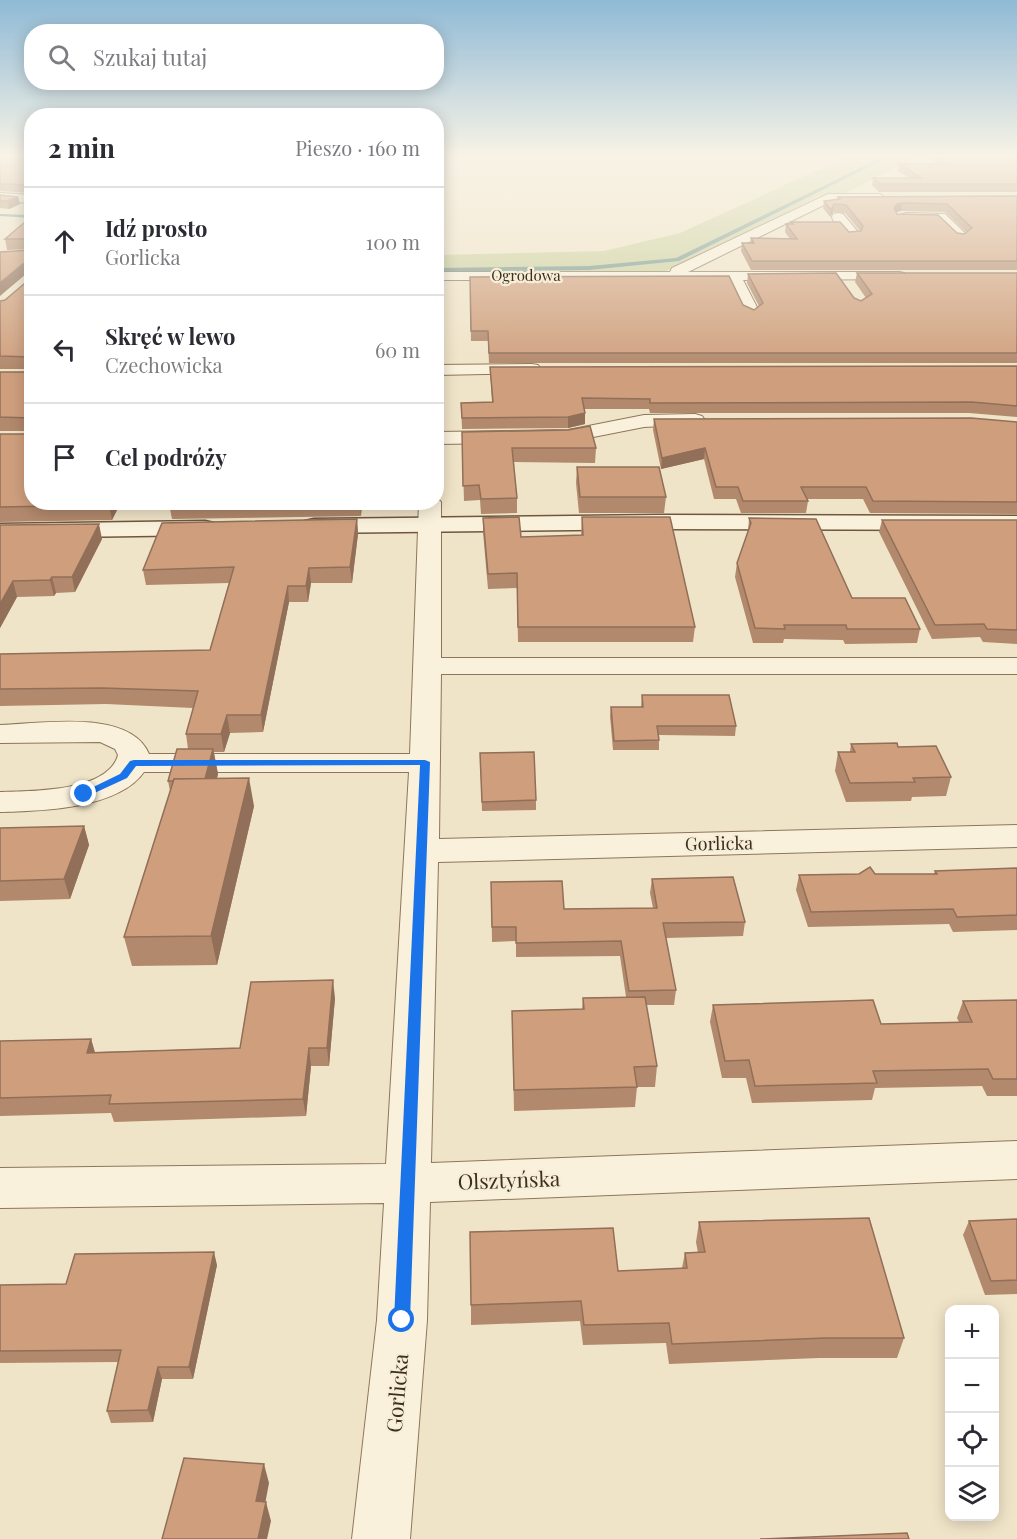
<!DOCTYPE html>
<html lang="pl">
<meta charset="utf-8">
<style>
body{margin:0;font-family:"Playfair Display",serif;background:#f2f2f3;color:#2b2b33}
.controls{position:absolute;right:18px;bottom:18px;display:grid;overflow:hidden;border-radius:12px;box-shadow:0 3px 15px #0003}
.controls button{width:54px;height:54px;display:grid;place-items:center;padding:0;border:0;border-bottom:2px solid #e1e1e2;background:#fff;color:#2b2b33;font:30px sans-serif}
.stop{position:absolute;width:18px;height:18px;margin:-14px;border:4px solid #1a73e8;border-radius:50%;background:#fff}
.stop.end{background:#1a73e8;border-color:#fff;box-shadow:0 2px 6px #0008}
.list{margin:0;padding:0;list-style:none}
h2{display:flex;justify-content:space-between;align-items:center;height:78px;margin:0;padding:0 24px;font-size:26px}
h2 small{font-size:20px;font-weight:400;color:#7c7c81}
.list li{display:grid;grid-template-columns:39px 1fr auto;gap:18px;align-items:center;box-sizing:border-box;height:108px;padding:0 24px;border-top:2px solid #e1e1e2}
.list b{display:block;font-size:22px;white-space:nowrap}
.list p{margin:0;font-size:20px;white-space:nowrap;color:#7c7c81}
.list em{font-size:20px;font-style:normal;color:#7c7c81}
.icon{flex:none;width:33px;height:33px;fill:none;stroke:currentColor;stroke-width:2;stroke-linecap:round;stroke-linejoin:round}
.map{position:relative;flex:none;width:1017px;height:1539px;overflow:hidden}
.search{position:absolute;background:#fff;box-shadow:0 3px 15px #0003;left:24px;top:24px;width:420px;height:66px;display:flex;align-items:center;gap:15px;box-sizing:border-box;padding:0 21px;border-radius:24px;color:#7c7c81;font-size:22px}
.panel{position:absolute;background:#fff;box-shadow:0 3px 15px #0003;left:24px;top:108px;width:420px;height:402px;border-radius:24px}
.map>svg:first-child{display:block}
.green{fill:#c9cf9b}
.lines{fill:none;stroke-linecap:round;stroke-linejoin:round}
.stream{fill:#6f938a;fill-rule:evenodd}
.street-casing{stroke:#8d765c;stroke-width:2}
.secondary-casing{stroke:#6f573f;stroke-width:3}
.street{fill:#faf1dc;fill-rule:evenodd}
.secondary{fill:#faf1dc;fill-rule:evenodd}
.wall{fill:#b2896c;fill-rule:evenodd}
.shaded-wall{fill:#916f58}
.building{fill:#cf9f7d;stroke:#916f58;stroke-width:1.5;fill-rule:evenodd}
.route{fill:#1a73e8}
.labels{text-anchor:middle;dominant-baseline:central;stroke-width:4.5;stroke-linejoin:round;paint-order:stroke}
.far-street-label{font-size:15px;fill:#3d2e20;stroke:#f7eed8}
.street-label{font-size:18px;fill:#3d2e20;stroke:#f7eed8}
.near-street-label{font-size:21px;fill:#3d2e20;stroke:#f7eed8}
</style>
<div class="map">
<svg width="1017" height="1539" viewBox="0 0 1017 1539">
<rect width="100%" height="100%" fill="#f0e4c8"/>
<path class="green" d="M851,155H920L844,194L819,196L677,267L659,273L437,274L436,255L604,251L680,233Z"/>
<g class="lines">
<g class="stream">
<path d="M887,155H893L679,261L589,270L436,272V268L589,266L676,258Z"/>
<path d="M0,214L32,215V218L0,216Z"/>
</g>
<g class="street-casing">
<g id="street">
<path d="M0,193L32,195V203L0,201Z"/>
<path d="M828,194H880L886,198L880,202H830L688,272H899L904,273L906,276L904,279L743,280L760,313L752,318L744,313L728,280H436V272H670L672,268Z"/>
<path d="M838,213L843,214L858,232L860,235L858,238H848L833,220L832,217L833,214Z"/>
<path d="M907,213L945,214L968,236L961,240L956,239L937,221L902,220L901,217L902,214Z"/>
<path d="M532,364L538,365L541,369L538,373L436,375V365Z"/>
<path d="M695,414L702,416L705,420L702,424L644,427L568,442L436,444V432L568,430L644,415Z"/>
<path d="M436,497L441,502V658H1017V674H441L439,839L1017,825V847L438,862L431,1163L1017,1141V1179L430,1202L427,1320L410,1539H352L377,1320L384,1203L0,1208V1168L386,1164L409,772H144C118,809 41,811 0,812V792C32,791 108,792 118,755L115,749L100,742L0,743V725C40,724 130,708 149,754H410L419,502H436Z"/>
</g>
</g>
<g class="secondary-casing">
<g id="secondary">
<path d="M660,515L1017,516V530L660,529L314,533L305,531L302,526L305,521L314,519Z"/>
<path d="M205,521L214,523L217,528L214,533L205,535L0,538V524Z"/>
</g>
</g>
<use href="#street" class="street"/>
<use href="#secondary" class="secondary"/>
</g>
<g class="wall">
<path d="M0,155H32V193L0,191Z"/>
<path d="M927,155H1017V192H879L872,185L873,178H909L898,171L899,164H937Z"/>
<path d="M0,195L18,197L20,204L9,209L0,208Z"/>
<path d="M1017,196V270H751L741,251L742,243H750L751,238L790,239L785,232L786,224H791V222L849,232L860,231L845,213L833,212L830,217L823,208L824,201L837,199L838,197ZM901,211L945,212L966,232L964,234L957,233L897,214L896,212Z"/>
<path d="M32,216L121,502L112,520L0,522V434H29L31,431H0V372H29L31,369H0V301L5,300L31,278V274H26L31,249L7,250L5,239Z"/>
<path d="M857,273H1017V363H489L488,341H471L470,277L743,305L754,310L759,306L747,283L748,274L854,298L861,301L866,298L855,282Z"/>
<path d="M1017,366V417L969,413H650L649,409H584L585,413V424L568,428L462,429L461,403L492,402L490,367Z"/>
<path d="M654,419L1017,422V514L870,513L863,499H807L808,501L806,513H741L736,499H714L704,459L661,469L653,430Z"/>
<path d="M462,432L596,448L595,463L513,462L517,498V513L481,514L480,500L464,501Z"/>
<path d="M577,467L666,497L664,513H579L576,483Z"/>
<path d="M170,502H362L361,516L172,519L169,504Z"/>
<path d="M582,517L695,627L693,642H518L517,588L488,589L483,532V518L521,537L581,535Z"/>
<path d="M749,518L852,598L920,629L917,643L845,644L843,640L784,639L783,643H753L735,577L737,563L748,532Z"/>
<path d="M357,519L358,534L352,583H311L308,602H289L263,732L230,733L224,752H214L218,774L217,779L254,806L217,965L132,966L124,937L170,791L168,781L188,749L186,734L193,708L106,704L0,706V654L210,650L229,583L146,585L143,570Z"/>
<path d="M882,520H1017V644L983,642L980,637L932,639L879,532Z"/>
<path d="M0,525L102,539L75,592L56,593L54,596L17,597L0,628Z"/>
<path d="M642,695L736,726L735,736L659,735V750H613L610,716L611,707H641Z"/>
<path d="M851,744L898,747L951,777L946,796L912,797L911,801L846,802L835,771L838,752H850Z"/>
<path d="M480,753L536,800V810L482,811Z"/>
<path d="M84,826L89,845L70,899L0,901V828Z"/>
<path d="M1017,868V930L953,932L949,924L808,927L796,890L799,875L875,874H934L935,871Z"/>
<path d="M652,879L745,922L743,936L666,938L676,990L674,1005H646L657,1066L655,1087H637L635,1107L514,1111L512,1011L582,1009L583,998L626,997L620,956L516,957V941L492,942L491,882L564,909L653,908L650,893Z"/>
<path d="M335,998L329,1066H311L306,1116L114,1122L111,1113L0,1116V1041L91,1039L95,1052L240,1048Z"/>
<path d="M1017,1000V1096H987L982,1086L875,1088L872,1100L752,1103L746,1078H722L710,1022L713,1005L881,1024L959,1022L957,1018L963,1001Z"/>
<path d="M1017,1219V1294L985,1295L963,1235L969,1221Z"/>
<path d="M699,1222L904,1338L897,1358H819L669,1364L666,1343L583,1345L580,1321L471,1325V1305L618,1271L682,1268L685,1253H698L696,1242Z"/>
<path d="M217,1265L193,1379H162L153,1422L111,1423L107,1411L118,1362L0,1363V1285L66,1284Z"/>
</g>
<g class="shaded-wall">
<path d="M18,197L20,204L9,209L7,201Z"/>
<path d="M902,203L901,211L896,212L894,208L897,204Z"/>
<path d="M834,204L833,212L830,217L831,210Z"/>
<path d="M31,263L32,274H26L0,296V283L23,264Z"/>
<path d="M585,413V424L568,428V417Z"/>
<path d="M705,448L704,459L661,469L662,458Z"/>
<path d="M110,502H121L112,520L109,505Z"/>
<path d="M360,502H362L361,516Z"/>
<path d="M357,519L358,534L352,583L350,567Z"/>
<path d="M99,524L102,539L75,592L72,577Z"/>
<path d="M309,568L311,583L308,602L306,586Z"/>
<path d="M52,577L56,593L54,596L50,580Z"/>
<path d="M13,581L17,597L0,628V604Z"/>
<path d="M288,586L289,602L263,732L261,715Z"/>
<path d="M227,715L230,733L224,752L221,734Z"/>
<path d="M213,749L218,774L209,805L204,780Z"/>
<path d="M249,778L254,806L217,965L211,936Z"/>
<path d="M84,826L89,845L70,899L64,879Z"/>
<path d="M333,980L335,998L329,1066L327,1048Z"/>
<path d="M91,1039L96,1057L87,1053Z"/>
<path d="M309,1048L311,1066L306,1116L303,1099Z"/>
<path d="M214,1252L217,1265L193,1379L189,1367Z"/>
<path d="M158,1367L162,1379L153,1422L148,1410Z"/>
<path d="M264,1464L269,1483L262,1520L256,1501Z"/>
<path d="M266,1502L271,1521L267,1539H258Z"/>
</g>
<g class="building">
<path d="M0,155H32V188L31,185L0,184Z"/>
<path d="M936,155H1017V184H880L873,178H921L899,164H947Z"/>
<path d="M0,195L18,197L7,201H0Z"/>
<path d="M1017,196V261H752L742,243H754L751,238L797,239L786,224H793L791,222H840L849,232L861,231L863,226L846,205L834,204L831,210L824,201L840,199L838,197ZM902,203L947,204L972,228L964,234L957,233L938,215L897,214L894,208L897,204Z"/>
<path d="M32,216V502H110L109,505L0,507V434H29L31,431L30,418L0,417V372H29L31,369V357L0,356V301L5,300L31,278V263L23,264L0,283V252L31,250V239H5Z"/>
<path d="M836,273L854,298L861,301L872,294L857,273H1017V353H489L488,331H471L470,277L729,276L743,305L754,310L763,303L748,274Z"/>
<path d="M1017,366V406L972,402L650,403V399L582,398L585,413L568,417L462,418L461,403L493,402L490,367Z"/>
<path d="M971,418L1017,422V502L873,501L866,487H801L808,501H743L738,487H716L705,448L662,458L654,419Z"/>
<path d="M590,426L596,448H512L517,498L481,499L479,485L463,486L462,432L568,430Z"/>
<path d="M577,467H659L666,497H580Z"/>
<path d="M170,502H270L169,504Z"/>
<path d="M519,517L521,537L583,535L582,517H670L695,627H518L517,573L488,574L483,518Z"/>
<path d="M749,518L816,519L852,598H905L920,629H847L846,625H784L785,629L755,628L737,563L751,523Z"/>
<path d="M357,519L350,567L309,568L306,586H288L261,715H227L221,734H186L198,691L102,688L0,689V654L210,650L234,567L143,570L162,523Z"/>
<path d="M882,520H1017V630L987,629L984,624L935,625Z"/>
<path d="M99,524L72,577H52L50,580L13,581L0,604V525Z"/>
<path d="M642,695H729L736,726H657L659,740L614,741L611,707H643Z"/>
<path d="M897,743L898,747L936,746L951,777L913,778L915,782L850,783L838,752H855L851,744Z"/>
<path d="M177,749H213L205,779H174L173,781H168Z"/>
<path d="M534,752L536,800L482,802L480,753Z"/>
<path d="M249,778L211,936L124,937L174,779Z"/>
<path d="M84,826L64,879L0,881V828Z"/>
<path d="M870,867L875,874H937L935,871L1017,868V915L957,917L953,909L811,912L799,875L859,874Z"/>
<path d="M733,877L745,922L663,923L676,990L629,991L621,941L516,943V927H492L491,882L562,881L564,909L657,908L652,879Z"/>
<path d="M333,980L327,1048H309L303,1099L109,1104L111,1095L0,1098V1041L91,1039L87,1053L240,1048L251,982Z"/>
<path d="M645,997L657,1066L634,1067L637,1087L514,1090L512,1011L584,1009L583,998Z"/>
<path d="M873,1000L881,1024L972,1022L963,1001L1017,1000V1079H993L988,1069L873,1071L877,1083L755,1086L749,1060L725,1061L713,1005Z"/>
<path d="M869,1218L904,1338H825L672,1344L669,1323L584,1325L581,1301L471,1305L470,1232L613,1228L618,1271L687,1268L685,1253L705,1252L699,1222Z"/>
<path d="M1017,1219V1280L991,1281L969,1221Z"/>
<path d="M214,1252L189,1367H158L148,1410L107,1411L121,1350L0,1351V1285L66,1284L75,1254Z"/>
<path d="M184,1458L264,1464L256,1501L266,1502L258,1539H162Z"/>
<path d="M907,1533L909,1539H760Z"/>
</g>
<linearGradient id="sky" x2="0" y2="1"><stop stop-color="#8fbad6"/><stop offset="0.42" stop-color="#f8f3e6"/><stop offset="1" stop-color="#f8f3e6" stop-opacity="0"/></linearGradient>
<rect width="1017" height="371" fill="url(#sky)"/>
<path class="route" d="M425,760L430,762L410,1320L407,1326L402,1328L396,1326L394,1320L420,765L136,766L127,778L88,796L79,794L120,774L130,761L134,760Z"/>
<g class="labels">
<g class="far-street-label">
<text x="526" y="275">Ogrodowa</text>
</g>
<g class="street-label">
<text transform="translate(719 843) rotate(-1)">Gorlicka</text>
</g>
<g class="near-street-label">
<text transform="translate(509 1179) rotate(-2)">Olsztyńska</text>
<text transform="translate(396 1393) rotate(-85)">Gorlicka</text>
</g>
</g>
</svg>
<div class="controls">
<button>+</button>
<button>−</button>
<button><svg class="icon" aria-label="locate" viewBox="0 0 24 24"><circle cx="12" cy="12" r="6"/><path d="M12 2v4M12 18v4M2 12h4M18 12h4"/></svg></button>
<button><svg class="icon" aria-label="layers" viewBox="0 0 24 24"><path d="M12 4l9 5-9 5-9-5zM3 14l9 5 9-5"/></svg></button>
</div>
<div class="stop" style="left:402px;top:1320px"></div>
<div class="stop end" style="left:84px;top:794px"></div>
<div class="search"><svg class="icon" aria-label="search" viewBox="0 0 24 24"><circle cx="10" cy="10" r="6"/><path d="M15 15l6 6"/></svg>Szukaj tutaj</div>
<section class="panel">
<h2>2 min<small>Pieszo · 160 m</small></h2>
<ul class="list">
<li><svg class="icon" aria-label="ahead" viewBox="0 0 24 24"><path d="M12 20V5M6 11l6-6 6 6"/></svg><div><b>Idź prosto</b><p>Gorlicka</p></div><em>100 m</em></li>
<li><svg class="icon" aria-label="left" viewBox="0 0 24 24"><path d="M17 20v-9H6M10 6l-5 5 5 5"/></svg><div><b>Skręć w lewo</b><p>Czechowicka</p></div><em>60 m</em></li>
<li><svg class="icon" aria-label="arrive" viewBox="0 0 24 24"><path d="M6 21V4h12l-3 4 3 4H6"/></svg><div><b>Cel podróży</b></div></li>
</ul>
</section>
</div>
